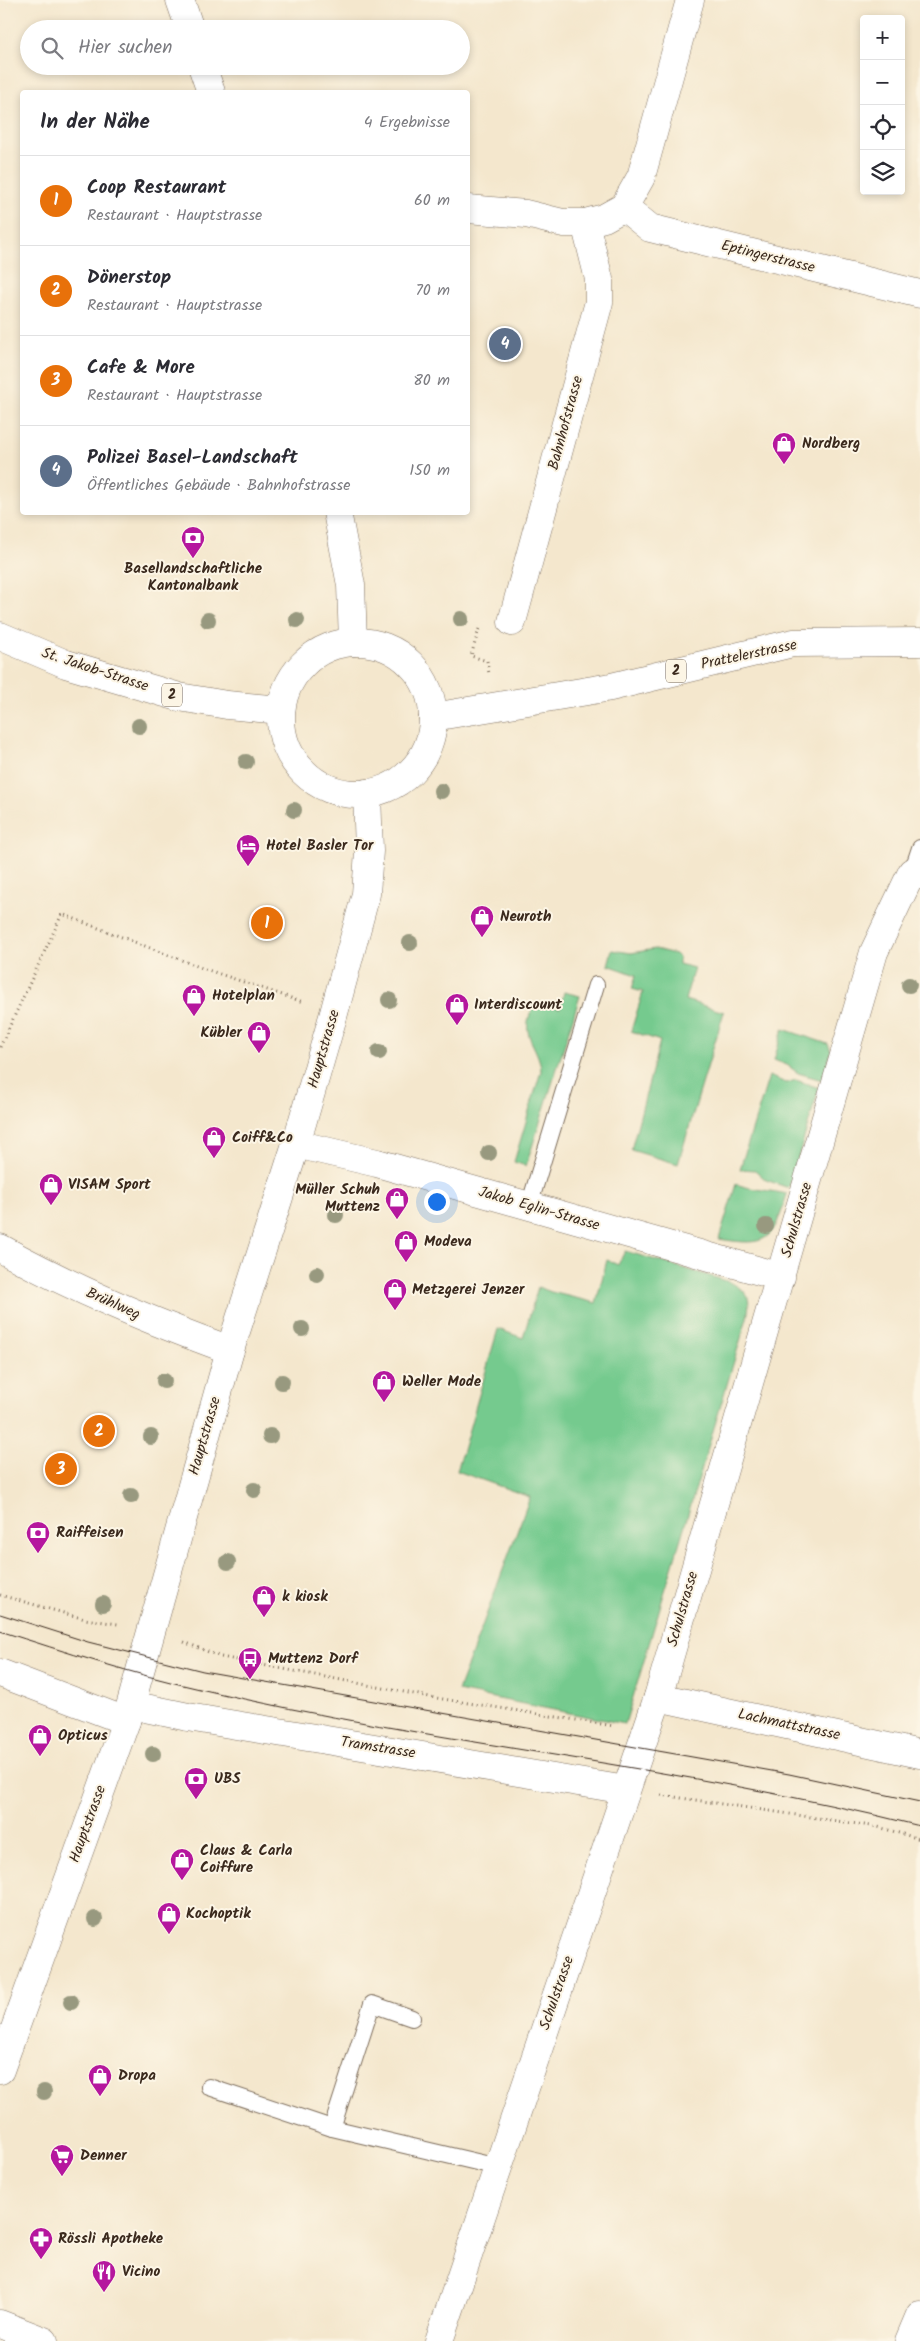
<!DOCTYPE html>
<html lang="de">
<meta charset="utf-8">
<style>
body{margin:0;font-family:Kalam,sans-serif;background:#f7f7f7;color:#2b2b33}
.controls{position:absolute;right:15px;top:15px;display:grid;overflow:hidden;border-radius:5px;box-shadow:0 2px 8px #0003}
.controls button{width:45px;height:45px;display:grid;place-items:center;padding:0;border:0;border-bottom:1px solid #e1e1e2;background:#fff;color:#2b2b33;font:25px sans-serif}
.you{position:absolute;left:436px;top:1201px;width:18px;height:18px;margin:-12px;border:4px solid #fff;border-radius:50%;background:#1a73e8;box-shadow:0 0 0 8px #1a73e833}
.badge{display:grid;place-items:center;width:32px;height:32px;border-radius:50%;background:#b5179e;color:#fff;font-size:16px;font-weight:700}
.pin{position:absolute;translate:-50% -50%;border:2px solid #fff;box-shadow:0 1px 5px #0006}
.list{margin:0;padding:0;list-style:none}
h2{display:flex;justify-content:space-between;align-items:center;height:65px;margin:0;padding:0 20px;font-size:21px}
h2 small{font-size:16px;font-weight:400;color:#7c7c81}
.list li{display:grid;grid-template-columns:32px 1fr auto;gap:15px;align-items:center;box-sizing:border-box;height:90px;padding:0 20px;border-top:1px solid #e1e1e2}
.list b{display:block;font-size:19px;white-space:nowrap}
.list p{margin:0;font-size:16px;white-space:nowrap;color:#7c7c81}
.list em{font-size:16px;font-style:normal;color:#7c7c81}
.icon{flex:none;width:28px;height:28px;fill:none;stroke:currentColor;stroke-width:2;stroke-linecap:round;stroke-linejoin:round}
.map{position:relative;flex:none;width:920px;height:2341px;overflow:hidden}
.search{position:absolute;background:#fff;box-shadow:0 2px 8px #0003;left:20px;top:20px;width:450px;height:55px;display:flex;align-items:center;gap:12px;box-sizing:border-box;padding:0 18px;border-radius:28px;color:#7c7c81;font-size:19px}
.panel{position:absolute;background:#fff;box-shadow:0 2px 8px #0003;left:20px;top:90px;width:450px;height:425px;border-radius:5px}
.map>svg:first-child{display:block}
.green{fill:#75ca8e;stroke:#587a56}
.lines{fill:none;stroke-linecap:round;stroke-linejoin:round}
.lane-casing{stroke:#7c6c5b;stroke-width:18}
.street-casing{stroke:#7c6c5b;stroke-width:29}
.secondary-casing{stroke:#7c6c5b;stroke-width:29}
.primary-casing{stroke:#7c6c5b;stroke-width:29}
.path{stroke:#7c6c5b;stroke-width:3;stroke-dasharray:1 4;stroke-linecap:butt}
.lane{stroke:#fff;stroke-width:16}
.street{stroke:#fff;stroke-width:28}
.secondary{stroke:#fff;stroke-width:28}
.primary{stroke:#fff;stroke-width:28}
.tram{stroke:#3b2a1e;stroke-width:1}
.tree{fill:#98997f}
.labels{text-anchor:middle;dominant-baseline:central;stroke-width:4;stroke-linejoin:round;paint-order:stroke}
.shield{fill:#fcf5e5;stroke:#75675a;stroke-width:1}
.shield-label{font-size:14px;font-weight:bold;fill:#3b2a1e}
.street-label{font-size:15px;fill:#3b2a1e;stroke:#fcf5e5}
.poi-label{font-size:15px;font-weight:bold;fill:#3b2a1e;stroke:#fcf5e5;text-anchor:start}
</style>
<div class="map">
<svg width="920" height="2341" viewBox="0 0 920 2341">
<rect width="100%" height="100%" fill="#fcf5e5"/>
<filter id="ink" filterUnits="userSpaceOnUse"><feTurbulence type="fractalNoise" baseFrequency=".02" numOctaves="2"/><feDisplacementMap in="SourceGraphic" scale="10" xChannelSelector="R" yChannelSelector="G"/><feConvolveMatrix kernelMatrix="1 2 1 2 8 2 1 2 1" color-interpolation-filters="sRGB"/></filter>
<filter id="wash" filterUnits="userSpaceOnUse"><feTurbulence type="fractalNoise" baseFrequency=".0096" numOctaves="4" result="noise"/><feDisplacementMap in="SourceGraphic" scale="20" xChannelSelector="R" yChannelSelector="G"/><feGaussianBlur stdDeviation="1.12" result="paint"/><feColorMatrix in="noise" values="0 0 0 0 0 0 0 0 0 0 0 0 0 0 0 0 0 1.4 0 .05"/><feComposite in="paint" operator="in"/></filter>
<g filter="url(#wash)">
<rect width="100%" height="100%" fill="#f4e7cd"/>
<g class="green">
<path d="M655,949L675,954L679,958V964L694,968L685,1000L724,1012L678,1164L631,1150L660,1041L631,1031L643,992L632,989L636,975L608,965L612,950L631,953Z"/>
<path d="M564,992L580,996L526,1166L514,1162L541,1071C540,1044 514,1034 537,1002L560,1008Z"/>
<path d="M783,1029L828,1044L831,1051L822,1080L798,1073L787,1065L774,1060Z"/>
<path d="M769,1076L786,1083L796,1080L819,1088L789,1188L766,1180L755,1170L740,1169Z"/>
<path d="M736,1184C752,1190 770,1190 787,1194C773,1241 768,1247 719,1239Z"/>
<path d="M625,1251L730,1282C749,1293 751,1296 747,1318L625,1724L458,1691L530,1497L457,1471L498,1329L523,1338L538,1287L551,1292L596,1303L607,1260L618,1265Z"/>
</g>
</g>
<g filter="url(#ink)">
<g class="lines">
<g class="lane-casing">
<g id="lane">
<path d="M912,872L920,848"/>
<path d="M529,1206L596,985"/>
<path d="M209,2087L332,2128L498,2167"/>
<path d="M332,2128L372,2004L412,2018"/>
</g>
</g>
<g class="street-casing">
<g id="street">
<path d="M624,207L650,228L920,294"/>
<path d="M468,209L526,214L563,223H585L604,218L624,207L641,177L690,0"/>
<path d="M512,622L599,302V279L585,223"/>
<path d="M296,1144L377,1163L781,1277"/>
<path d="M0,1248C76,1290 148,1320 230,1350"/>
<path d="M0,1673L126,1721"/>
<path d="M658,1697L920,1754"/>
<path d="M131,1705L188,1717L626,1790"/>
<path d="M0,2324L44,2341"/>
<path d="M439,2341L658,1697L874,952L912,872L920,875"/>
<path d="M909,2341L920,2315"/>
</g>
</g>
<g class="secondary-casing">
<g id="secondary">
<path d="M180,0L190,29"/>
<path d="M202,66L211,92"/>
<path d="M337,512L351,585L353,642"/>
<path d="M0,2070L126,1721L230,1350L296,1144L334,1013L366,894L369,851L367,793"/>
</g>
</g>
<g class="primary-casing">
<g id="primary">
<path d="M0,636L66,664L179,697L227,705L281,710"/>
<circle cx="357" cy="718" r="76"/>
<path d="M433,717L611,687L793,643L920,642"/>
</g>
</g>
<g class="path">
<path d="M479,629L471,656L487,661L489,674"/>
<path d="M0,1047L62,914L202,968L303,1002"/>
<path d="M0,1595L85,1619L118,1624"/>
<path d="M184,1642L221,1657L430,1697L614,1726"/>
<path d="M661,1795L878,1827L920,1839"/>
</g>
<use href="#lane" class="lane"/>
<use href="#street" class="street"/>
<use href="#secondary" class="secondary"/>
<use href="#primary" class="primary"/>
<g class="tram">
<path d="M0,1614L88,1642L203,1671L789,1774L920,1802"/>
<path d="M0,1631C66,1652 132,1674 200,1689C438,1745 683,1766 920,1826"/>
</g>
</g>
<g class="tree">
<circle cx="461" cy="619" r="8"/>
<circle cx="208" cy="620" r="8"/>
<circle cx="297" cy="620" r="8"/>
<circle cx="139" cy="726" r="8"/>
<circle cx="246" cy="762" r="8"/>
<circle cx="441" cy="791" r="8"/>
<circle cx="294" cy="810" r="8"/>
<circle cx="410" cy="943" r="8"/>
<circle cx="909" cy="985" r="8"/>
<circle cx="389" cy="1000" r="8"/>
<circle cx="379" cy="1052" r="8"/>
<circle cx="489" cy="1153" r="8"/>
<circle cx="336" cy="1215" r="8"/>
<circle cx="766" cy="1226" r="8"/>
<circle cx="317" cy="1274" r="8"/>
<circle cx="302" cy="1329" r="8"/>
<circle cx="164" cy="1381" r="8"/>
<circle cx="282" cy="1382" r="8"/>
<circle cx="270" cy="1436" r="8"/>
<circle cx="151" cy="1437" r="8"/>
<circle cx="254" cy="1490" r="8"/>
<circle cx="131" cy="1496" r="8"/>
<circle cx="228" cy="1562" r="8"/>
<circle cx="103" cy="1604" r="8"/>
<circle cx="153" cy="1754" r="8"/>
<circle cx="95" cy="1919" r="8"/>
<circle cx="71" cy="2002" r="8"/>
<circle cx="44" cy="2092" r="8"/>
</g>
</g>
<defs>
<g id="shop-pin" transform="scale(1.25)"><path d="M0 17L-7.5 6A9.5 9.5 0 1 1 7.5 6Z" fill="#b5179e" stroke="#fcf5e5"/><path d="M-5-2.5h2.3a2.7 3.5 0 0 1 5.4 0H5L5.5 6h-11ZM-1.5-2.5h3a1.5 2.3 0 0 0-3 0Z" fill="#fff"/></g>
<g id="bank-pin" transform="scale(1.25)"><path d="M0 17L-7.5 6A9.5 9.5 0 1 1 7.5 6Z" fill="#b5179e" stroke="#fcf5e5"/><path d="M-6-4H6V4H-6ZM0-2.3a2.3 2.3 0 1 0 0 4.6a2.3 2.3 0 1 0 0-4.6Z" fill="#fff"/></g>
<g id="hotel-pin" transform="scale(1.25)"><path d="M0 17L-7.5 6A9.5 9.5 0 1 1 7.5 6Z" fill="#b5179e" stroke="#fcf5e5"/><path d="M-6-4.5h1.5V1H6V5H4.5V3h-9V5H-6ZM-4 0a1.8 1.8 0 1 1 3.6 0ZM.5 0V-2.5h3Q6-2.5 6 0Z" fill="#fff"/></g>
<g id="bus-pin" transform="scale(1.25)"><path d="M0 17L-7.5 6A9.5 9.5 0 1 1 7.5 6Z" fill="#b5179e" stroke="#fcf5e5"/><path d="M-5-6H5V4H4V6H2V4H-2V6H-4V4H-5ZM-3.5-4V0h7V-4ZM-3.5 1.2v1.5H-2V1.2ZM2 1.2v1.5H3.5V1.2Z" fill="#fff"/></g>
<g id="supermarket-pin" transform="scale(1.25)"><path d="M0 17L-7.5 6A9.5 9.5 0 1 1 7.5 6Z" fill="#b5179e" stroke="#fcf5e5"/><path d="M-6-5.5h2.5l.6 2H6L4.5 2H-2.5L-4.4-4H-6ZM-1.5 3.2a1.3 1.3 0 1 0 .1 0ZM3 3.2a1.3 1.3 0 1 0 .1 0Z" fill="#fff"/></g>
<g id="pharmacy-pin" transform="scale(1.25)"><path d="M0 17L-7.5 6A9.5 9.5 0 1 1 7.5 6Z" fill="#b5179e" stroke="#fcf5e5"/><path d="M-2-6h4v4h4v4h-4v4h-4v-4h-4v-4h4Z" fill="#fff"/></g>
<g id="restaurant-pin" transform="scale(1.25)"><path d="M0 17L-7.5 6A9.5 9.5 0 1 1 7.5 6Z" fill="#b5179e" stroke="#fcf5e5"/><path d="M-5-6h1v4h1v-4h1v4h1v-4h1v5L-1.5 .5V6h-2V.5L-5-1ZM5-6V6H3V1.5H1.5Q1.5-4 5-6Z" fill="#fff"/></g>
</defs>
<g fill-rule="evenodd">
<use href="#shop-pin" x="784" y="444"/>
<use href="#bank-pin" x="193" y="538"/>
<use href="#hotel-pin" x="248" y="846"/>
<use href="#shop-pin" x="482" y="917"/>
<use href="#shop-pin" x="194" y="996"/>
<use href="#shop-pin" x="457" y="1005"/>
<use href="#shop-pin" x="259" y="1033"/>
<use href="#shop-pin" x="214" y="1138"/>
<use href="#shop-pin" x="51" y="1185"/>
<use href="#shop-pin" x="397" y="1199"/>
<use href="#shop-pin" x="406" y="1242"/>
<use href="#shop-pin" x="395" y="1290"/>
<use href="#shop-pin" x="384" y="1382"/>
<use href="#bank-pin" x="38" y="1533"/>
<use href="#shop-pin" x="264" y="1597"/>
<use href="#bus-pin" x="250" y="1659"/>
<use href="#shop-pin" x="40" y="1736"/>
<use href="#bank-pin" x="196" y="1779"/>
<use href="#shop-pin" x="182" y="1860"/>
<use href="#shop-pin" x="169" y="1914"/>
<use href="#shop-pin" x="100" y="2076"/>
<use href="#supermarket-pin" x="62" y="2156"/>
<use href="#pharmacy-pin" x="41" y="2239"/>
<use href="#restaurant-pin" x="104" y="2272"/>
</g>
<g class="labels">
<g class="shield">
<rect x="666" y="659.5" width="20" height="23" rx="4"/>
<rect x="162" y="683.5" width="20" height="23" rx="4"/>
</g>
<g class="shield-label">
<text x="676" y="671">2</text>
<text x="172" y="695">2</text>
</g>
<g class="street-label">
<text transform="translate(768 257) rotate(14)">Eptingerstrasse</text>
<text transform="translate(566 423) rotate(-75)">Bahnhofstrasse</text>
<text transform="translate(749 655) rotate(-12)">Prattelerstrasse</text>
<text transform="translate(95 670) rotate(18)">St. Jakob-Strasse</text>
<text transform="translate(324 1049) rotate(-74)">Hauptstrasse</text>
<text transform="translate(539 1209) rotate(16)">Jakob Eglin-Strasse</text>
<text transform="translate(797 1220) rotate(-74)">Schulstrasse</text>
<text transform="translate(113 1304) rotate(24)">Brühlweg</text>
<text transform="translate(205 1436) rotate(-74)">Hauptstrasse</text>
<text transform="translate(683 1609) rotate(-74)">Schulstrasse</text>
<text transform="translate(789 1725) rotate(12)">Lachmattstrasse</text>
<text transform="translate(378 1748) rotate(9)">Tramstrasse</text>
<text transform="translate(88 1824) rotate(-70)">Hauptstrasse</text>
<text transform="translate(557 1993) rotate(-71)">Schulstrasse</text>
</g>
<g class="poi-label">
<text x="802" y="444">Nordberg</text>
<text x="193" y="569" text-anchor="middle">Basellandschaftliche<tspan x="193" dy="17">Kantonalbank</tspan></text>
<text x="266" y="846">Hotel Basler Tor</text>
<text x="500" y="917">Neuroth</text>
<text x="212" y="996">Hotelplan</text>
<text x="474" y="1005">Interdiscount</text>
<text x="242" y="1033" text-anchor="end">Kübler</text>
<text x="232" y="1138">Coiff&amp;Co</text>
<text x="68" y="1185">VISAM Sport</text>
<text x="380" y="1190" text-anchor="end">Müller Schuh<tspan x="380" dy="17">Muttenz</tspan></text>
<text x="424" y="1242">Modeva</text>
<text x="412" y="1290">Metzgerei Jenzer</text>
<text x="402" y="1382">Weller Mode</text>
<text x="56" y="1533">Raiffeisen</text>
<text x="282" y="1597">k kiosk</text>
<text x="268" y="1659">Muttenz Dorf</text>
<text x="58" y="1736">Opticus</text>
<text x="214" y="1779">UBS</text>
<text x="200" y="1851">Claus &amp; Carla<tspan x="200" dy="17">Coiffure</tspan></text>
<text x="186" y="1914">Kochoptik</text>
<text x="118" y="2076">Dropa</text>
<text x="80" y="2156">Denner</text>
<text x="58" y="2239">Rössli Apotheke</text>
<text x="122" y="2272">Vicino</text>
</g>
</g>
</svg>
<div class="controls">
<button>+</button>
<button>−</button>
<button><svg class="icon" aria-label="locate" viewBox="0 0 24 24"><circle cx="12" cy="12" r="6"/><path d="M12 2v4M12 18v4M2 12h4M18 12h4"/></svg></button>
<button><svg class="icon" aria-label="layers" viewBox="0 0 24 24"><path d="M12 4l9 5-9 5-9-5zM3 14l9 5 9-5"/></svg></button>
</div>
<div class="you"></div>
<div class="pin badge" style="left:267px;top:923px;background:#e8710a">1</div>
<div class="pin badge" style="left:99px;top:1431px;background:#e8710a">2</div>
<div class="pin badge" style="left:61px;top:1469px;background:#e8710a">3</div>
<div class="pin badge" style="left:505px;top:344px;background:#5c6f8a">4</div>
<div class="search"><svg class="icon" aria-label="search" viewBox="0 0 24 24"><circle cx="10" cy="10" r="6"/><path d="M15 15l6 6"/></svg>Hier suchen</div>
<section class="panel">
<h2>In der Nähe<small>4 Ergebnisse</small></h2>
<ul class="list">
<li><span class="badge" style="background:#e8710a">1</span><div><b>Coop Restaurant</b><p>Restaurant · Hauptstrasse</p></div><em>60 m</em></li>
<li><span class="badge" style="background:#e8710a">2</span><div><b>Dönerstop</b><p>Restaurant · Hauptstrasse</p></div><em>70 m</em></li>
<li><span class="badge" style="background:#e8710a">3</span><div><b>Cafe &amp; More</b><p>Restaurant · Hauptstrasse</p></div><em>80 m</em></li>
<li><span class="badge" style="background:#5c6f8a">4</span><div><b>Polizei Basel-Landschaft</b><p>Öffentliches Gebäude · Bahnhofstrasse</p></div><em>150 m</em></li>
</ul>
</section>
</div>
